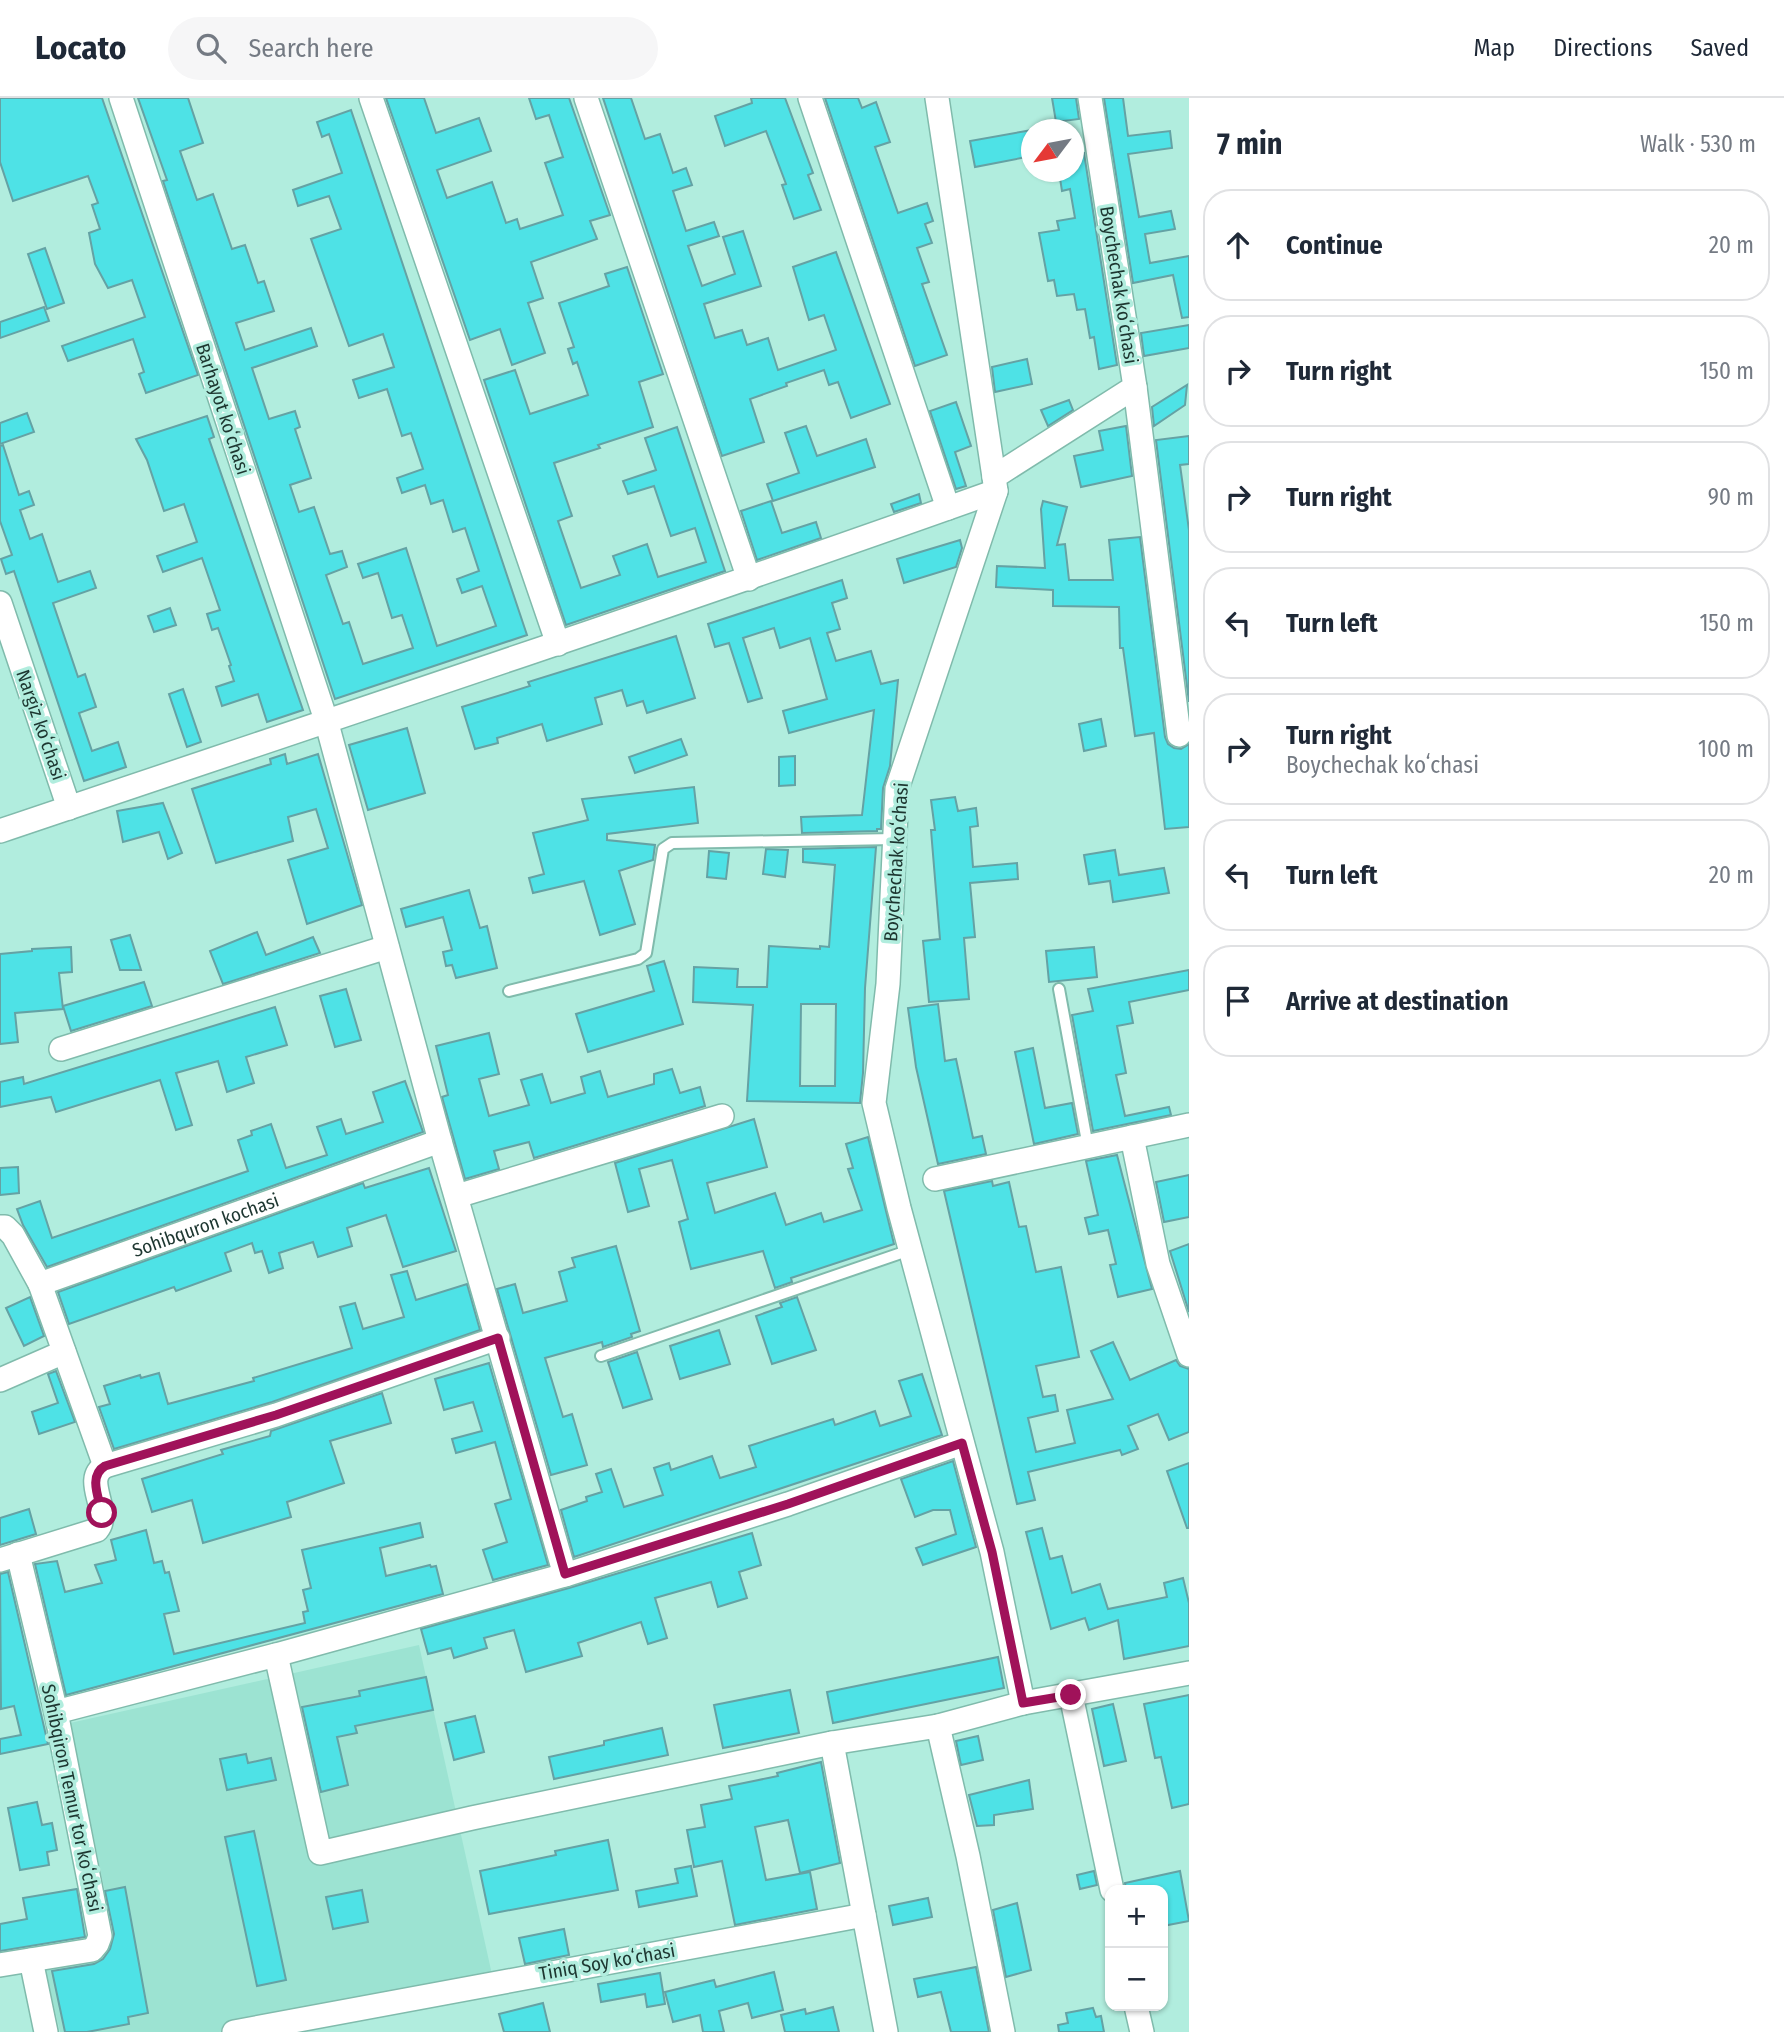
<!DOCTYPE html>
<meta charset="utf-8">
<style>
body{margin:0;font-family:"Fira Sans Condensed",sans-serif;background:#f6f6f7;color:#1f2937}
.controls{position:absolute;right:21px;bottom:21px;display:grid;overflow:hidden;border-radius:14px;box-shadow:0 2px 5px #0004}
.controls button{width:63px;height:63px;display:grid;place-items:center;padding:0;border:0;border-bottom:2px solid #e0e1e3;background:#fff;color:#1f2937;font:35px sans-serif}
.compass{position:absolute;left:1021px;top:21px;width:63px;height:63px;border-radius:50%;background:#fff;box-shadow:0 2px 5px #0004;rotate:238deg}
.stop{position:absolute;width:21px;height:21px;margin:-16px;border:5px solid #a0125a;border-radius:50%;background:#fff}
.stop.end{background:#a0125a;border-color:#fff;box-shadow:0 2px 7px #0008}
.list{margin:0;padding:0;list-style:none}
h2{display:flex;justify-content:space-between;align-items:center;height:91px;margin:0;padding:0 28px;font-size:30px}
h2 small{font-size:23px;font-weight:400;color:#747a83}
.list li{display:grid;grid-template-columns:46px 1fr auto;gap:21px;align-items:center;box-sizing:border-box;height:112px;margin:0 14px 14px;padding:0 14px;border:2px solid #e0e1e3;border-radius:28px}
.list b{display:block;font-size:26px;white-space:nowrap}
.list p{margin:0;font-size:23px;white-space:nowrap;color:#747a83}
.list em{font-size:23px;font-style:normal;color:#747a83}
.icon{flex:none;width:38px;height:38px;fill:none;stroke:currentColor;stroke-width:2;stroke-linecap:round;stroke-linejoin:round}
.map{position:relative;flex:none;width:1189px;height:1934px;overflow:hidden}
header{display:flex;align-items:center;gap:42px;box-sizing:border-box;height:98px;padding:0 35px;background:#fff;border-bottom:2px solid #e0e1e3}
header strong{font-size:33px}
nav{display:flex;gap:38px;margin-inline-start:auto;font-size:24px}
.search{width:490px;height:63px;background:#f6f6f7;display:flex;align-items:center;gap:18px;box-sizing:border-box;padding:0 24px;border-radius:38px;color:#747a83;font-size:26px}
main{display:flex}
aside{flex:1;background:#fff}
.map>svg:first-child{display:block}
.built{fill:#9ce3d2}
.building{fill:#4ee2e6;stroke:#64a2a4;stroke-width:2;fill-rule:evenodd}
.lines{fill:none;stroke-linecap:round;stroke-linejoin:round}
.lane-casing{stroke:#80bbac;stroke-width:14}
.street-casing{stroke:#80bbac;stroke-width:26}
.lane{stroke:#fff;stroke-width:10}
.street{stroke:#fff;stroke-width:23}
.route{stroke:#a0125a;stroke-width:9}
.labels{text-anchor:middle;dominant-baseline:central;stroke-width:7;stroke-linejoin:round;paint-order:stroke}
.street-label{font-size:19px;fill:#1d3630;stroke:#b1edde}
</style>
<header>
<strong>Locato</strong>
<div class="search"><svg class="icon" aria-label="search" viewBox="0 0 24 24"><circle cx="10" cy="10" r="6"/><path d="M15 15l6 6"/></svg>Search here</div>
<nav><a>Map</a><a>Directions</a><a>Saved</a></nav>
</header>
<main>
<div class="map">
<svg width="1189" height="1934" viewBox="0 0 1189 1934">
<rect width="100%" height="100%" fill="#b1edde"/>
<path class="built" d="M419,1547L493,1881L219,1934H60L45,1870L118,1857L70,1625Z"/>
<g class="building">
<path d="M0,0H102L198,277L146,295L139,276L144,274L133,241L68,263L62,248L145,219L132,182L108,190L95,166L89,135L100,131L92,107L98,105L88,78L13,103L0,64Z"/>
<path d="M138,0H188L203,45L180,53L197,102L213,96L232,151L245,147L258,185L264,183L274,213L236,225L245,252L311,230L317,248L252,270L269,321L295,313L300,329L295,331L311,380L290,387L299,414L314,409L330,456L342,453L347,469L326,477L343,526L349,524L363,566L413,550L402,517L392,520L378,475L363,480L358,466L406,450L437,548L496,528L482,488L462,495L457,481L479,473L465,430L453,434L443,402L431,406L425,387L402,395L397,380L423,371L411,335L402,338L387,291L359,300L353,282L394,269L383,236L349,248L311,141L341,131L329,98L298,108L293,92L342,75L329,36L322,39L317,24L351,12L527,537L335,601L163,83L167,82Z"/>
<path d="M386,0H424L436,35L479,20L491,53L437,72L447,100L492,84L506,125L517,121L520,131L563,117L545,65L563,59L549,17L536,21L529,0H569L610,117L590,123L597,141L531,164L543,200L528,205L545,255L512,267L500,231L470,242Z"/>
<path d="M603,0H631L645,41L660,36L673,75L686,70L692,87L673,93L686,133L714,124L719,138L688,148L702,188L735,176L723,139L743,133L761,188L704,206L715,240L742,232L747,247L768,240L778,272L836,252L824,217L809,222L793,169L836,154L890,306L851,320L838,284L829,287L824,272L786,285L787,288L750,301L764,344L722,358Z"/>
<path d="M751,0H785L813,75L808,77L821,112L794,121L782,87L786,86L766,33L725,48L715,18L752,5Z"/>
<path d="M825,0H858L862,10L876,4L890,44L875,49L898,115L927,105L933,123L925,126L932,145L917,150L929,184L922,186L947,257L915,268Z"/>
<path d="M1052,0H1076L1079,21L1056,24Z"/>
<path d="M1104,0H1123L1128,38L1170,33L1172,50L1128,56L1139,119L1171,113L1175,131L1145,136L1150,165L1189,158V219L1182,220L1173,177L1133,185Z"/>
<path d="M1032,32V58L975,69L970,43Z"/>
<path d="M1084,55L1117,267L1099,271L1094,239L1090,240L1085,211L1077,212L1074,196L1057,198L1054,182L1048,183L1039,135L1059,132L1057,123L1075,120L1070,91L1062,93L1059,74H1074V56Z"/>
<path d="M45,150L64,205L47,211L28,156Z"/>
<path d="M627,169L663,276L639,284L653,329L598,347L600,350L554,365L572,418L558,423L581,490L620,477L613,458L647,446L658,479L706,464L695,430L671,438L654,388L628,396L623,383L656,372L645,340L677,329L725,473L566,527L484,282L515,272L530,316L588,297L577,264L573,266L568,251L574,249L559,205L609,188L605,176Z"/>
<path d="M44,209L49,223L0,240V224Z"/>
<path d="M1189,227V250L1144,258L1141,235Z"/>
<path d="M1027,261L1032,286L995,294L992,269Z"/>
<path d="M1187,287L1185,307L1154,328L1152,309Z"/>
<path d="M1069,302L1073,312L1048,328L1041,312Z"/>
<path d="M956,304L971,348L955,354L966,388L956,391L930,313Z"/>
<path d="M27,315L34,334L0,346V325Z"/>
<path d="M207,318L214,339L209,341L303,612L267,624L258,596L222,608L216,589L234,583L229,568L231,567L218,530L212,532L207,516L220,512L202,460L163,474L157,458L197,444L184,406L164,413L147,362L136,341Z"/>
<path d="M806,328L817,358L866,341L875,369L773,403L767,386L799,375L785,335Z"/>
<path d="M1126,328L1132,378L1081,389L1074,358L1103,352L1099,333Z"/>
<path d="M1189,338V366L1180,367L1189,432V604L1156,342Z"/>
<path d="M3,347L19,397L29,393L34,407L20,412L30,441L42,436L58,484L90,473L96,490L53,505L78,579L85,576L96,609L79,615L92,653L118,644L126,669L84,683L14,473L6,476L1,461L12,457L0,423V348Z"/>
<path d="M919,396L921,405L894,414L891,406Z"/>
<path d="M771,403L782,435L816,424L821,440L757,462L741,413Z"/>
<path d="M1043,403L1067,409L1057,447L1065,446L1069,482H1113L1109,442L1140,439L1165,639L1168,646L1174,650L1181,651L1189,646V729L1165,731L1154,635L1135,638L1123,550H1120L1119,509L1053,508V492L996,489L997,468L1045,470L1041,411Z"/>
<path d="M960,442L962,450L956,469L904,485L897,461Z"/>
<path d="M842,482L847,500L832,505L840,531L827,535L836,563L871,553L881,586L898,582L890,668L883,690L881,731H877V733L802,735L801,719L862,717L874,612L789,635L783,613L827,601L810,540L780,550L774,530L743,540L762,600L748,604L729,545L715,549L708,526Z"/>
<path d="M170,510L176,527L154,534L148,518Z"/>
<path d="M676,538L695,600L647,615L643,603L627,608L622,592L595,600L602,626L547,643L542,626L497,640L498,645L475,651L462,609L530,588L528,584Z"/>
<path d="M183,591L201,644L187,649L169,596Z"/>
<path d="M1101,621L1106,648L1084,653L1079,626Z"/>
<path d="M407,630L425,695L368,712L349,647Z"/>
<path d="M681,641L687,657L635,675L629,659Z"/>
<path d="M285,656L287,666L318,656L362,807L307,826L288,762L328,750L316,711L288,719L293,743L216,765L192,691L271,666L270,661Z"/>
<path d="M795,658V687L779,688V659Z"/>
<path d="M694,689L698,725L607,736V742L655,747L653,762L619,773L635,826L600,837L584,783L533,795L529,780L544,776L533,735L588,722L582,701Z"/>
<path d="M955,699L958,713L976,710L978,728L970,729L973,769L1017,765L1018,781L970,785L975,839L964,840L969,901L929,904L923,843L940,841L931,732H935L931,702Z"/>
<path d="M163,705L182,755L168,761L159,734L123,744L117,713Z"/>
<path d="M876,749L865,890L863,975L860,1005L747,1003L753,907L693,904L694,869L738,871L737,889H767L769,848L820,851V848L829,849L835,767L803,764V751ZM801,906H836L835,988H800Z"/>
<path d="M766,751L788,752L785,779L763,776Z"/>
<path d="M1115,752L1119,777L1164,770L1169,795L1113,804L1110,783L1089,786L1084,757Z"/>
<path d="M709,753L729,755L726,781L707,779Z"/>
<path d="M469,792L480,830L487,828L497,870L456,880L452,867L446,868L443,854L452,852L443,819L406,829L401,811Z"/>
<path d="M257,834L266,857L313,839L320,855L223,886L210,853Z"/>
<path d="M130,837L141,872H120L111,842Z"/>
<path d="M71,849L72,874L59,875L63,911L15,915L18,944L0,946V856L32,853V851Z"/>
<path d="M1094,849L1097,879L1049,884L1046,853Z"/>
<path d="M664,863L683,926L588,954L576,916L654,893L647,868Z"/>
<path d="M1189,872V892L1129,904L1133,925L1117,928L1126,975L1116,977L1125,1018L1169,1009L1171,1017L1093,1033L1072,917L1093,913L1088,891Z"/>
<path d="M144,884L152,908L71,933L63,908Z"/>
<path d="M346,891L361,942L335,949L320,898Z"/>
<path d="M938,906L945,963L956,961L973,1040L982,1038L986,1056L938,1066L916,969L908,910Z"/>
<path d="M275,909L287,947L246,959L254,985L227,994L218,963L176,975L192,1027L176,1032L160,982L56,1014L51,999L0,1009V984L23,979L24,986Z"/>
<path d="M489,935L499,976L479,981L489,1018L529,1007L521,982L542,976L551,1005L585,995L581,979L600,973L608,999L654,986V976L672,971L680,995L700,989L705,1008L534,1060L529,1044L494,1053L499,1071L465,1081L442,999L448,997L436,948Z"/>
<path d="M1033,950L1045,1010L1072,1005L1078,1036L1034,1046L1015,954Z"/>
<path d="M405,983L423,1034L47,1169L23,1127L17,1111L40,1103L52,1140L248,1073L238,1042L252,1037L251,1033L271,1026L286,1070L327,1057L317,1029L341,1021L346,1036L383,1024L373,994Z"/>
<path d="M754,1021L767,1069L707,1085L715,1115L775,1095L786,1127L821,1115L824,1124L862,1112L848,1071L853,1070L846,1046L868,1039L894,1146L791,1180L792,1184L775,1190L763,1153L691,1171L679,1124L688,1121L672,1062L639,1071L649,1108L628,1114L615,1065Z"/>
<path d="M1117,1057L1152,1191L1118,1199L1110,1167L1116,1166L1108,1132L1089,1136L1085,1120L1098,1117L1086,1063Z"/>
<path d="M18,1069L19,1095L0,1097V1070Z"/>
<path d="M429,1070L456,1153L403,1169L386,1117L347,1130L352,1148L318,1159L313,1144L279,1155L283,1170L269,1175L262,1153L255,1155L252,1145L225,1155L231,1173L176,1193L174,1189L69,1226L58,1194L363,1085L365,1090Z"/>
<path d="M1189,1077V1119L1164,1124L1156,1084Z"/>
<path d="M992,1083L993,1088L1009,1084L1019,1129L1026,1128L1036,1174L1061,1169L1079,1259L1036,1268L1043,1299L1055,1297L1058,1313L1028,1320L1036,1354L1075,1345L1067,1312L1113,1301L1091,1253L1113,1244L1130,1282L1176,1262L1180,1268L1189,1271V1334L1169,1342L1158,1316L1128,1328L1138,1351L1122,1357L1120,1352L1028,1374L1035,1402L1017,1406L944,1093Z"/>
<path d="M1189,1146V1214L1170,1153Z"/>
<path d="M616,1148L640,1233L631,1236L632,1239L603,1249L602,1244L545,1260L563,1319L572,1316L587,1367L551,1377L497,1191L515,1186L523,1215L567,1203L559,1174L575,1169L572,1160Z"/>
<path d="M407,1173L416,1202L467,1186L480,1232L272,1304L114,1351L99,1309L110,1306L104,1288L140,1277L141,1280L159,1275L168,1306L254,1283L253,1280L352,1250L340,1209L355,1205L363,1231L404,1219L391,1177Z"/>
<path d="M30,1199L44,1238L24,1248L6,1210Z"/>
<path d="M797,1199L816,1252L772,1266L756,1218L782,1209L780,1205Z"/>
<path d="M719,1232L730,1266L680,1281L670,1248Z"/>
<path d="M637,1254L652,1301L623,1310L608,1264Z"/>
<path d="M489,1265L548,1467L493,1482L483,1452L507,1444L495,1406L511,1401L495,1344L456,1355L452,1341L482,1333L473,1304L444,1312L435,1281Z"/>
<path d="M56,1273L75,1324L39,1336L32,1314L58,1305L48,1276Z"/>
<path d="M922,1276L942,1337L574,1459L561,1412L587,1403L586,1399L602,1394L596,1376L611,1371L624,1409L663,1397L654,1370L669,1365L671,1372L712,1358L720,1380L756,1369L749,1348L833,1321L835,1327L875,1313L880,1328L911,1318L899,1283Z"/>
<path d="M382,1295L391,1325L330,1343L344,1385L287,1404L291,1419L203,1445L192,1402L152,1414L142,1381L223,1356L221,1352L270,1338L271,1333Z"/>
<path d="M953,1363L976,1449L923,1467L916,1450L956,1436L950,1412H933L915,1419L901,1381Z"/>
<path d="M1189,1365V1430H1187L1167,1373Z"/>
<path d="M29,1411L36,1436L0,1447V1420Z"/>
<path d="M420,1425L423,1439L380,1450L386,1478L430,1467L431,1469L436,1468L443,1496L66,1597L35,1466L57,1463L65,1494L102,1485L95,1467L116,1462L111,1442L146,1432L154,1465L162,1463L165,1475L169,1474L179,1513L164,1516L174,1556L305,1525L303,1514L308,1513L303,1492L311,1490L302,1452Z"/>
<path d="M1042,1430L1050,1461L1062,1458L1072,1495L1100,1486L1108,1511L1167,1499L1164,1485L1183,1480L1189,1505V1548L1124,1561L1118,1522L1089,1532L1085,1520L1051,1531L1026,1434Z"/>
<path d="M752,1435L761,1467L739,1474L747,1500L718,1509L711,1484L655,1500L667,1540L648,1546L641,1524L578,1545L582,1558L526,1574L514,1532L484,1540L487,1550L454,1560L451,1550L428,1556L421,1531L569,1490Z"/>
<path d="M8,1474L48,1646L0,1656V1641L21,1637L14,1608L1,1611L0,1476Z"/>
<path d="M998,1559L1004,1590L833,1625L827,1594Z"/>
<path d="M426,1579L433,1612L355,1628L357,1635L337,1639L348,1687L321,1694L302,1609L360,1598L359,1593Z"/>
<path d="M790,1592L799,1635L723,1650L714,1607Z"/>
<path d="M1189,1597V1706L1172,1710L1161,1659L1155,1660L1144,1606Z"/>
<path d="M1113,1606L1126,1663L1104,1668L1092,1611Z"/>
<path d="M475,1618L484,1654L454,1662L445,1625Z"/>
<path d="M662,1630L668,1657L554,1681L549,1659L604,1647V1643Z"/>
<path d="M978,1638L983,1662L961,1667L956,1643Z"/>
<path d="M246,1656L248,1665L271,1660L276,1682L227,1692L220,1661Z"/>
<path d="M821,1664L840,1765L800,1775L788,1722L755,1729L766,1782L810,1774L817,1811L735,1827L722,1763L694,1769L687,1732L705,1729L701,1707L732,1701L729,1688L778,1678L777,1675Z"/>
<path d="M1029,1682L1033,1711L994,1717V1727L977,1728L969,1697Z"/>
<path d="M37,1704L42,1727L52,1725L57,1752L47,1754L49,1767L20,1772L8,1710Z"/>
<path d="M254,1733L286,1882L257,1888L225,1739Z"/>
<path d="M608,1742L618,1792L489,1816L480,1773L556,1757L555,1753Z"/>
<path d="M691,1768L697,1798L639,1809L636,1793L678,1785L675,1771Z"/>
<path d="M1094,1773L1097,1787L1080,1791L1077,1777Z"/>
<path d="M1180,1773L1189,1823L1163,1828V1792H1126L1125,1785Z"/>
<path d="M125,1789L148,1915L128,1919L129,1926L87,1934H65L52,1873L94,1866L103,1861L110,1851L114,1836L105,1793Z"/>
<path d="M77,1791L85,1839L0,1853V1826L27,1821L23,1800Z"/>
<path d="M362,1792L368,1824L333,1831L326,1799Z"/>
<path d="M928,1800L932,1819L893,1827L889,1808Z"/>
<path d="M1017,1805L1031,1872L1006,1879L993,1812Z"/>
<path d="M564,1831L569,1857L525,1866L519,1840Z"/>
<path d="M976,1869L989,1934H951L941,1894L918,1899L914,1881Z"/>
<path d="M774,1874L783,1912L752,1920L748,1905L719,1913L724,1934H703L700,1917L673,1924L665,1894L714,1882L716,1889Z"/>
<path d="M660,1875L665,1906L647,1909L645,1896L601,1904L598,1886Z"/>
<path d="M543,1905L550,1934H504L499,1916Z"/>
<path d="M833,1909L839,1934H785L781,1917L805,1911L806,1916Z"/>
<path d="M1093,1910L1096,1919L1101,1918L1104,1934H1059L1058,1927L1068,1925L1066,1915Z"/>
</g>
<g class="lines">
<g class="lane-casing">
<g id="lane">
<path d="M1059,891L1088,1049"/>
<path d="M509,893L638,861L646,855L663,751L672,745L894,741"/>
<path d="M601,1258L910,1152"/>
</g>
</g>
<g class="street-casing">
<g id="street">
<path d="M121,0L326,622L440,1043L565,1477L788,1406L962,1345"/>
<path d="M371,0L558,546"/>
<path d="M586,0L749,481"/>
<path d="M810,0L948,410"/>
<path d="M937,0L994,379"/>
<path d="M1135,289L1179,637"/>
<path d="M0,505L69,710"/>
<path d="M0,733C332,621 665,511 996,393"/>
<path d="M61,951L387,849"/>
<path d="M1132,1039L1158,1166L1189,1257"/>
<path d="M935,1081L1189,1027"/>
<path d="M457,1098L722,1018"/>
<path id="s1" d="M0,1129H5L13,1137L40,1186L440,1043"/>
<path d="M40,1186L105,1368"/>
<path d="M0,1282L64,1254"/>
<path d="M0,1462L97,1432C113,1413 81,1382 105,1368L276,1317L498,1240"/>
<path d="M276,1557L565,1477"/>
<path d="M1071,1597L1112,1792"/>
<path d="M1023,1605L992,1454L899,1110L874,1005L888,886L897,691L996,393L994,379L1135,289L1090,0"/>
<path d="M56,1614L276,1557L320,1755L472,1720L832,1645L864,1817"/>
<path d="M938,1628L1023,1605L1189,1575"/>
<path d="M832,1645L938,1628L968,1758L1003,1934"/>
<path d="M31,1862L46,1934"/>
<path d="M0,1867L92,1852L97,1846L100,1838L56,1614L18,1456"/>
<path d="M1136,1908L1142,1934"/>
<path d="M234,1934L864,1817L886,1934"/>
</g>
</g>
<use href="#lane" class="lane"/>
<use href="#street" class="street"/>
</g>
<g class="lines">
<path class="route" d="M102,1415C99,1400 88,1378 105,1368L276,1317L498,1240L565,1476L788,1406L962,1345L992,1454L1023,1605L1071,1597"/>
</g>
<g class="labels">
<g class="street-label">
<text transform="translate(1119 187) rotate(81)">Boychechak koʻchasi</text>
<text transform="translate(223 311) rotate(72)">Barhayot koʻchasi</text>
<text transform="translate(41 627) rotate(71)">Nargiz koʻchasi</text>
<text transform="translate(896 764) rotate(-86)">Boychechak koʻchasi</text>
<text stroke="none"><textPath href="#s1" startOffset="248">Sohibquron kochasi</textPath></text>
<text transform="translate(72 1700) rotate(78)">Sohibqiron Temur tor koʻchasi</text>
<text transform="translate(607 1864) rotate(-10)">Tiniq Soy koʻchasi</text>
</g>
</g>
</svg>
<div class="controls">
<button>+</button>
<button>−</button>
</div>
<svg class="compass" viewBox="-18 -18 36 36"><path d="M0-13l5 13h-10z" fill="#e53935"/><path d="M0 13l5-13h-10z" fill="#747a83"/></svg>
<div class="stop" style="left:102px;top:1415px"></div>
<div class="stop end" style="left:1071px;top:1597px"></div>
</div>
<aside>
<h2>7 min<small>Walk · 530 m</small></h2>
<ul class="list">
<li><svg class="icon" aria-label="ahead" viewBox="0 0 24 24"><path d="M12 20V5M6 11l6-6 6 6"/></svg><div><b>Continue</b></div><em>20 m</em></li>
<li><svg class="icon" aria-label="right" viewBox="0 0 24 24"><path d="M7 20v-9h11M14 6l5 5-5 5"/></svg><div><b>Turn right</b></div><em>150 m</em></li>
<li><svg class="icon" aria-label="right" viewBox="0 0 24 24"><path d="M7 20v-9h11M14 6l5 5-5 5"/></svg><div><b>Turn right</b></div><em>90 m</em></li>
<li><svg class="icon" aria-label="left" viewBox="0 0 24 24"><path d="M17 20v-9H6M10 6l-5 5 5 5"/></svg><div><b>Turn left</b></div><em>150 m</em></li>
<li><svg class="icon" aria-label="right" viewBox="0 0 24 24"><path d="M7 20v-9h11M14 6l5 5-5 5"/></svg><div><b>Turn right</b><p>Boychechak koʻchasi</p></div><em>100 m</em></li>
<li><svg class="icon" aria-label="left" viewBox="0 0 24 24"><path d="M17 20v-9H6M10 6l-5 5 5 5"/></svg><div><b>Turn left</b></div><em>20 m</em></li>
<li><svg class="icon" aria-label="arrive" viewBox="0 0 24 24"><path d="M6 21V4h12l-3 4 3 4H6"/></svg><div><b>Arrive at destination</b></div></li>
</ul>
</aside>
</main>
